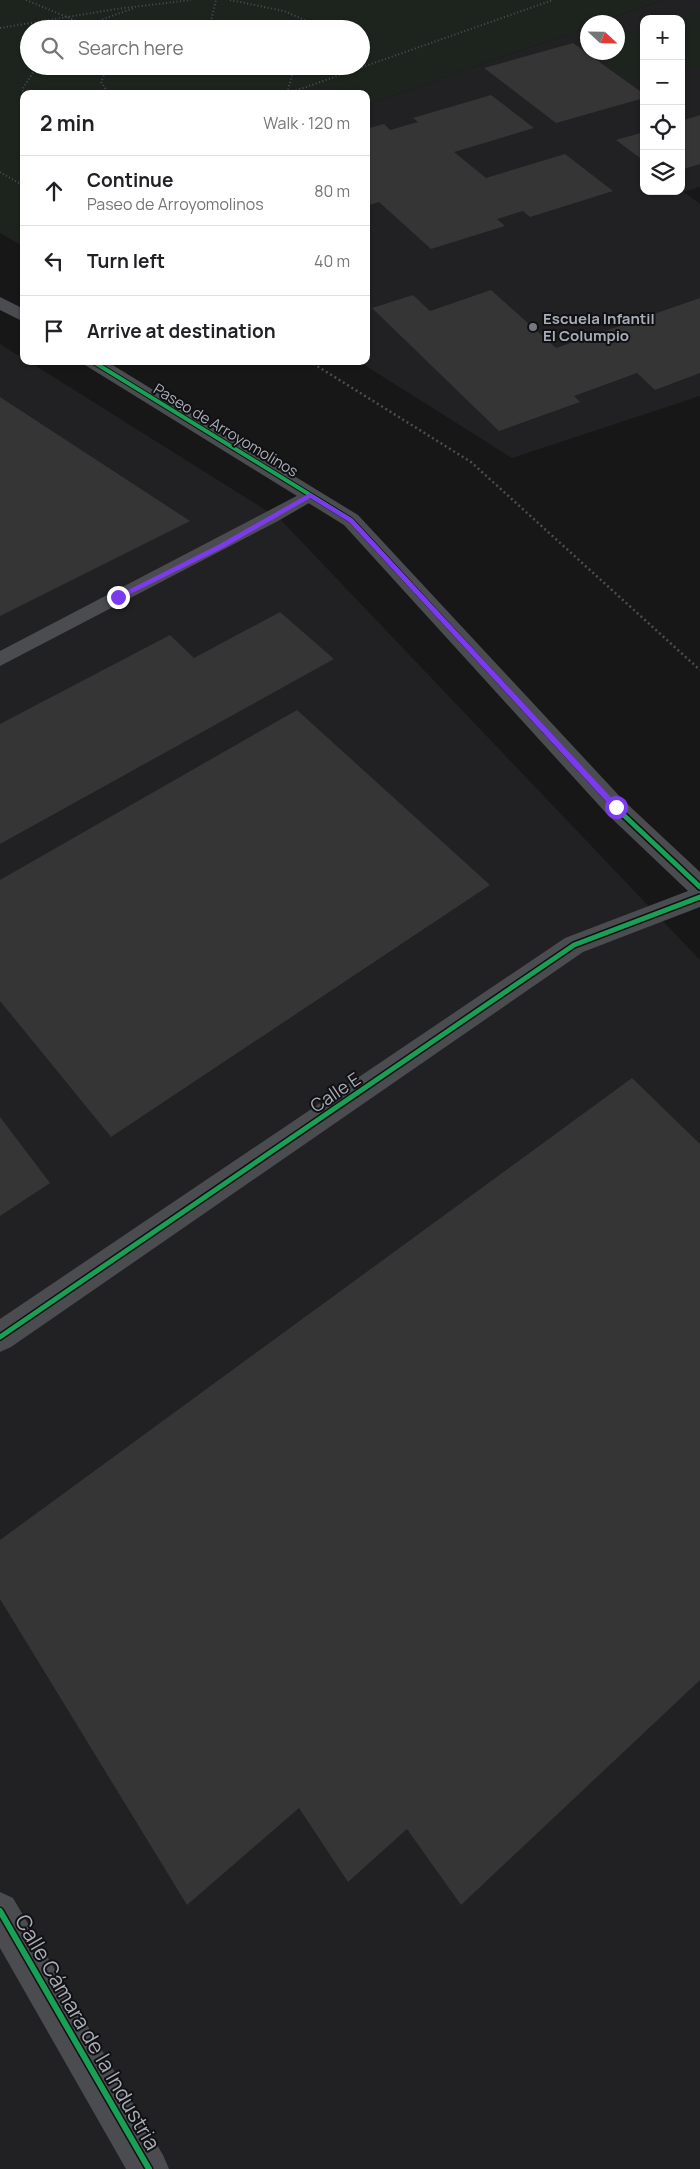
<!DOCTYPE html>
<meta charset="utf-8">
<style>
body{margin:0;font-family:Manrope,sans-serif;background:#f6f6f6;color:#202124}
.controls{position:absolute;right:15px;top:15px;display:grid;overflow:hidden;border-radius:10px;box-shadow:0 1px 4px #0004}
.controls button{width:45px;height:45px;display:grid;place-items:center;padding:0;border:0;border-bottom:1px solid #e0e0e0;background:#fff;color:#202124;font:25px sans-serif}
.compass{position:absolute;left:580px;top:15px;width:45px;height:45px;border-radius:50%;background:#fff;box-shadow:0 1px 4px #0004;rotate:112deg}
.stop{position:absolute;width:15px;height:15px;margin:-11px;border:4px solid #7c3aed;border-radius:50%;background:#fff}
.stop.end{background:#7c3aed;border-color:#fff;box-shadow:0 1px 5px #0008}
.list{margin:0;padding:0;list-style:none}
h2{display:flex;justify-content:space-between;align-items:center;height:65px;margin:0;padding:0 20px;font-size:21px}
h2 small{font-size:16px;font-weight:400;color:#757577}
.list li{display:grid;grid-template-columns:32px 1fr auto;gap:15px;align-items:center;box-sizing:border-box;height:70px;padding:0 20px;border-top:1px solid #e0e0e0}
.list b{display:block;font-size:19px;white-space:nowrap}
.list p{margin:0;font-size:16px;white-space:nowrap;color:#757577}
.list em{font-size:16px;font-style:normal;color:#757577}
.icon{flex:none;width:28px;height:28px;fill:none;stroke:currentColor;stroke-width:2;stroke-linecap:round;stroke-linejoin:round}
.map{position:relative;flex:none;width:700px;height:2169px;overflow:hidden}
.search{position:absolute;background:#fff;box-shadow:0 1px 4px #0004;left:20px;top:20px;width:350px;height:55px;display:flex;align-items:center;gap:12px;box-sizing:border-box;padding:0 18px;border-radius:28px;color:#757577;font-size:19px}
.panel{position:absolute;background:#fff;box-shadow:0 1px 4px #0004;left:20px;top:90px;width:350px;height:275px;border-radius:10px}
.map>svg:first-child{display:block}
.built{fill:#212123;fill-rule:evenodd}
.green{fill:#1d241e;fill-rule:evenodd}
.building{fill:#353536}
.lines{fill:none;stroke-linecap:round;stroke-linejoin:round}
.path-far1{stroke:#4d4e52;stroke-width:2;stroke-dasharray:1 2.5;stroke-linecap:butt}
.path{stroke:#4d4e52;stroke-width:2.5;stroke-dasharray:2 3;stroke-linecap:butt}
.service{fill:#4b4c50;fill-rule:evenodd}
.minor{fill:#4b4c50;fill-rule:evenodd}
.cycleway-far2-casing{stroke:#111113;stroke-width:6}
.cycleway-far1-casing{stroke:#111113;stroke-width:8}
.cycleway-casing{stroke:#111113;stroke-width:9}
.cycleway-far2{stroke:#1a9f57;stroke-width:4}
.cycleway-far1{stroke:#1a9f57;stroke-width:5}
.cycleway{stroke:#1a9f57;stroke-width:6}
.route{fill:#7c3aed}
.poi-dot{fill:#757880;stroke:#111113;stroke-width:2}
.labels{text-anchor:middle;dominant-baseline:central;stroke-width:4;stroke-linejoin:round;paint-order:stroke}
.far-poi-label{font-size:15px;font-weight:bold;fill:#a8adb8;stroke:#111113;text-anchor:start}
.far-street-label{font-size:15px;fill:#a8adb8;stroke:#111113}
.street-label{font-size:18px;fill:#a8adb8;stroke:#111113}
.near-street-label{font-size:21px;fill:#a8adb8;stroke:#111113}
</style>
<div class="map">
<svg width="700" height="2169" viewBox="0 0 700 2169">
<rect width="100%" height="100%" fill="#171717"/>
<g class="built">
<path d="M663,0H700V187L684,192L700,204V396L512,458L358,361H366V105L587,27L588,52H618V22H599ZM644,19H681V191H644Z"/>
<path d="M0,344L24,359V361H28L280,519L700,960V2169H0Z"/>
</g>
<g class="green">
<path d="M0,0H663L599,22H588L587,27L366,105V94H24V247L0,233ZM29,29H361V66H29Z"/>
<path d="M700,12V67L681,73V19H674Z"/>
<path d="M644,27V83L638,85L592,53L618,52V34Z"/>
</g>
<g class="building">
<path d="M573,43L644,94V98L556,123L484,68Z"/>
<path d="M491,95L534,128L454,152L486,178L565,154L613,191L530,217L523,211L497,219L505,226L431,249L379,202L366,206V129L384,124L390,130L418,122L413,118Z"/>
<path d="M700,115V164L681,170V121Z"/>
<path d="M644,132V161L616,140Z"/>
<path d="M491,290L556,348L700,298V373L655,390L637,373L574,396L580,402L499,431L372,308L413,295L430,311Z"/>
<path d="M0,397L190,521L0,616Z"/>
<path d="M280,612L334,659L0,844V724L170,635L194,658Z"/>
<path d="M297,710L490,885L111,1137L0,1001V880Z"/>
<path d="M632,1078L700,1144V1680L461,1905L407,1829L348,1882L299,1808L187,1905L0,1599V1540Z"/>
<path d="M0,1117L50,1183L0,1216Z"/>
</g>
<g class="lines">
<g class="path-far1">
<path d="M26,0L96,29"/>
<path d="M230,0L284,11L325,29"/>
<path d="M0,28L116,9L191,0"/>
<path d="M76,29L134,8"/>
<path d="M209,29L216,0"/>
<path d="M108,66L101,82L109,94"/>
<path d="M354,66L356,71"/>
<path d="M287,93L295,66"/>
<path d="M25,94L22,90L37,66"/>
<path d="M286,94L553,0"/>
<path d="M0,172L24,186"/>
</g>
<path class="path" d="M309,361L471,462L700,670"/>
<path class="service" d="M310,489L316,491L319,495L316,499L278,521L0,666V651Z"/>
<g class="minor">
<path d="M0,297L24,309V322L0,310Z"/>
<path d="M83,361H106L358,515L624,801L700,872V907L583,952L11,1347L0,1352V1319L565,938L688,891L606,813L344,525L85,365Z"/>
<path d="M0,1892L13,1898L163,2155L169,2169H126L0,1948Z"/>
</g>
<g class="cycleway-far2-casing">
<path id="cycleway-far2" d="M92,361L351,520L615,807"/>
</g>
<g class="cycleway-far1-casing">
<g id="cycleway-far1">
<path d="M614,806L700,887"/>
<path d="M0,1337L574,945L700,897"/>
</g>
</g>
<g class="cycleway-casing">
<path id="cycleway" d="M0,1911L149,2169"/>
</g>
<use href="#cycleway-far2" class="cycleway-far2"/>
<use href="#cycleway-far1" class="cycleway-far1"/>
<use href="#cycleway" class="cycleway"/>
</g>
<path class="route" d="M310,493L353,519L618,805V809H613L349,522L310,498L223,548L120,599L114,597L218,545Z"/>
<circle class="poi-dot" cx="533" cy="327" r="5"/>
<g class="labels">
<g class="far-poi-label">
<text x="543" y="318">Escuela Infantil<tspan x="543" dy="17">El Columpio</tspan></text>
</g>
<g class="far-street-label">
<text transform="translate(226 430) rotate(31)">Paseo de Arroyomolinos</text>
</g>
<g class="street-label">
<text transform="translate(335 1092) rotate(-34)">Calle E</text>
</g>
<g class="near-street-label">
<text transform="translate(88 2032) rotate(60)">Calle Cámara de la Industria</text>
</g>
</g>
</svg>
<div class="controls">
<button>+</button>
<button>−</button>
<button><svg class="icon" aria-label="locate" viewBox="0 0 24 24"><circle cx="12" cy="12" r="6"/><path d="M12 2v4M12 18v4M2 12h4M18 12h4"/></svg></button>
<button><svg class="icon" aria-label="layers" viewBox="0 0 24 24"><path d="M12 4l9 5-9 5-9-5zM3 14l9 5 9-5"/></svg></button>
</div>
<svg class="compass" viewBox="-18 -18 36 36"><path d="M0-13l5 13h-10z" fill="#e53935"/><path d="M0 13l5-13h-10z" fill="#757577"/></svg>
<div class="stop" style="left:616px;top:807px"></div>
<div class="stop end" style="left:118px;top:597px"></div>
<div class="search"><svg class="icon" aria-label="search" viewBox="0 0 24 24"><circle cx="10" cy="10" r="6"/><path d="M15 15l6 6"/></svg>Search here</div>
<section class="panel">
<h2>2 min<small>Walk · 120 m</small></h2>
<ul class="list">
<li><svg class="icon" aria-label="ahead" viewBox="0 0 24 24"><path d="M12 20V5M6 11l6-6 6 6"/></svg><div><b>Continue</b><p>Paseo de Arroyomolinos</p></div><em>80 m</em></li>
<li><svg class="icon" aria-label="left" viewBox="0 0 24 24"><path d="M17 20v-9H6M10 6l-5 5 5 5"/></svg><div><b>Turn left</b></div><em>40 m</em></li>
<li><svg class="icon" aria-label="arrive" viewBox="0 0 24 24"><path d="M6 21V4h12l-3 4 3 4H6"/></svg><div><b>Arrive at destination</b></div></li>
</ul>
</section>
</div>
